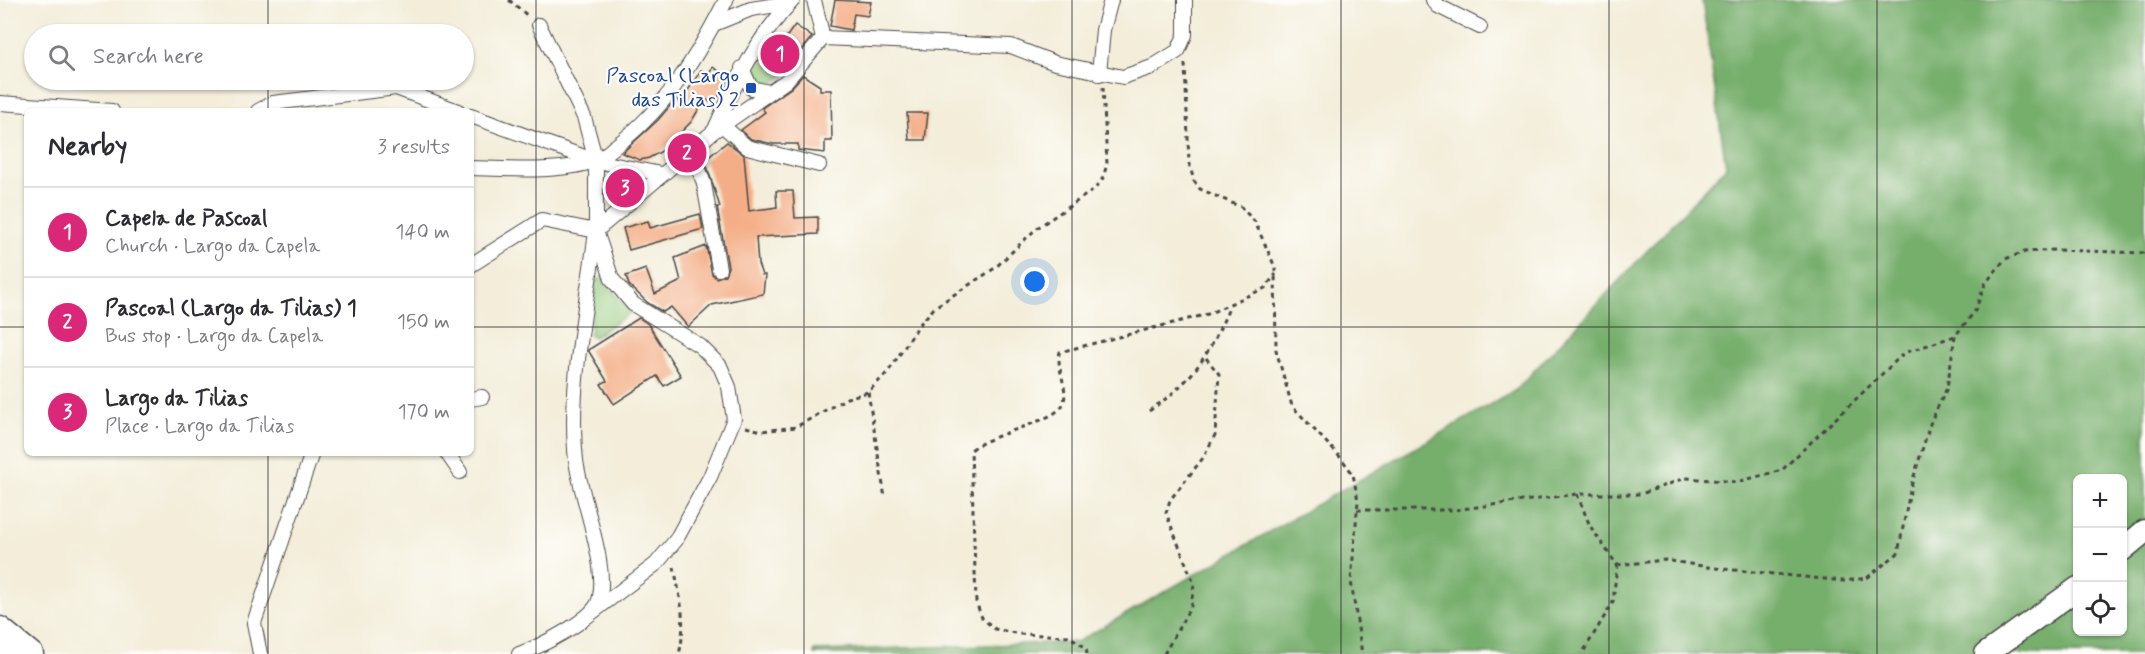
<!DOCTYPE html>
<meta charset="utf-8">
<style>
body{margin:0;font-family:Mynerve,sans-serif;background:#f7f7f7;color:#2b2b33}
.controls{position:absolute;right:18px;bottom:18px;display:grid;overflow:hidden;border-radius:9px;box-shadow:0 2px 4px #0004}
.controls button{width:54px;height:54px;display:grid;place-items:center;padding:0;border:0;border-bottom:2px solid #e1e1e2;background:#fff;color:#2b2b33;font:30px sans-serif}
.you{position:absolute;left:1035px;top:282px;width:21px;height:21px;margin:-15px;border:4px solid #fff;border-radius:50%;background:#1a73e8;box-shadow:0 0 0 9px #1a73e833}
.badge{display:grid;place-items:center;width:39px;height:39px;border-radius:50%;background:#db2777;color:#fff;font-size:20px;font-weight:700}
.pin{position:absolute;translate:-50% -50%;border:3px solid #fff;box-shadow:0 2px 6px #0006}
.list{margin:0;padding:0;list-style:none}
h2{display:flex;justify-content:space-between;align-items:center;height:78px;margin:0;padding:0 24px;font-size:26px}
h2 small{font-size:20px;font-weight:400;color:#7c7c81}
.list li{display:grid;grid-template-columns:39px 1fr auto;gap:18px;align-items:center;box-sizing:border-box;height:90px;padding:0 24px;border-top:2px solid #e1e1e2}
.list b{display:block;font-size:22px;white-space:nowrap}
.list p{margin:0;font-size:20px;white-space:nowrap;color:#7c7c81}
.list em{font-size:20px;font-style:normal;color:#7c7c81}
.icon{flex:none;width:33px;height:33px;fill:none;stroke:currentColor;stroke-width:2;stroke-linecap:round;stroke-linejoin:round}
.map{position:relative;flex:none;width:2145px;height:654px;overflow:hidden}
.search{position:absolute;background:#fff;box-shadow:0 2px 4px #0004;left:24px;top:24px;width:450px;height:66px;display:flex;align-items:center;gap:15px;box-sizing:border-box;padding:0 21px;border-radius:33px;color:#7c7c81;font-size:22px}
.panel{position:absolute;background:#fff;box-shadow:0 2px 4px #0004;left:24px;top:108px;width:450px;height:348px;border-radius:9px}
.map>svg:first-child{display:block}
.green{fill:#93ca7d;stroke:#5f7a54;stroke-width:1.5}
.forest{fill:#76ae6c;stroke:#506c4c;stroke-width:1.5;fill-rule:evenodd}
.building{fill:#f4ae87}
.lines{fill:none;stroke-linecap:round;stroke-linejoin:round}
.minor-casing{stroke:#494845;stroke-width:16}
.trunk-casing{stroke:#494845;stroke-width:25}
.path{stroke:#494845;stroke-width:3;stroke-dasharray:4.5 4.5;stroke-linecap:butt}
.minor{stroke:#fff;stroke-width:14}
.trunk{stroke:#fff;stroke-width:22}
.grid{fill:none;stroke:#2b2b2b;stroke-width:1.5;stroke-opacity:0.55}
.transit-dot{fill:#1a4fb4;stroke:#fdfcf7;stroke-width:2}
.labels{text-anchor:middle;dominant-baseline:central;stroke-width:4.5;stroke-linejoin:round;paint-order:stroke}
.transit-label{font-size:21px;fill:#164399;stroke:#fdfcf7;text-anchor:end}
</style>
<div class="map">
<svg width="2145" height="654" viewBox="0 0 2145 654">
<rect width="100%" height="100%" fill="#fdfcf7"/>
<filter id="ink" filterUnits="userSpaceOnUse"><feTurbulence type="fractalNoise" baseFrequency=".0167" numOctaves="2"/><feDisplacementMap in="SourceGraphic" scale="12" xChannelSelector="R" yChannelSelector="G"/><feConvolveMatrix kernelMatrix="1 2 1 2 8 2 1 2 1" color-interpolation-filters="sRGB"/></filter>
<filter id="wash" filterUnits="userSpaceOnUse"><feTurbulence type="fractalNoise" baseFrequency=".008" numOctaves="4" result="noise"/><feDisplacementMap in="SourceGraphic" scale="24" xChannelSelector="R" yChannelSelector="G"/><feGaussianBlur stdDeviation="1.35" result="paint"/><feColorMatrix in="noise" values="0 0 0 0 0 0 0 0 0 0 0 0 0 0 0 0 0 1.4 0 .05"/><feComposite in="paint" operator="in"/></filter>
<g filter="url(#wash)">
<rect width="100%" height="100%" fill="#f3edd9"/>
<g class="green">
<path d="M758,57L784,76L775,82H765L754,67Z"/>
<path d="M597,279H602L631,312L594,337L590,336L594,285Z"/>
</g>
<path class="forest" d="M1702,0H2145V654H814V651L1077,642L1516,390L1726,167ZM2078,478H2122V632H2078Z"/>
<g id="blocks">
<g class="building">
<path d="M835,0L871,2L868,16L854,14L851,30L830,26Z"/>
<path d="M795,25L812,37L781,73L760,59L769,45L777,50Z"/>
<path d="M713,67L729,78L714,104L705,99L691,122L662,151L649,158L640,160L622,153L658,120L676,99L680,103L701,70L709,74Z"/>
<path d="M803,75L820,86V90H831L832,141H825V153L798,150V144H773L751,139L741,130L765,112L762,108L791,88Z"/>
<path d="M907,113H928L925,140H909Z"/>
<path d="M727,142L744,155L749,211L777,207L776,191H793L795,218L818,217V234L756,237L758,264L762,275H765L763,294L712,305L688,327L671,307L663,312L648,303L629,285L626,276L646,269L655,294L681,281L675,258L706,246L712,274L716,278L725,275L728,267L717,207H720L705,160Z"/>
<path d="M700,214L703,229L629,250L623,228L648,221L650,228Z"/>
<path d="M639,318L648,324L681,376L664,386L657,376L614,404L601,384L607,381L588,350Z"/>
</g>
</g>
</g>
<g filter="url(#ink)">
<use href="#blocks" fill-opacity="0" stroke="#494845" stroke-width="1.5"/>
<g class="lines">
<g class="minor-casing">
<g id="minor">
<path d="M1433,0L1438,6L1480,27"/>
<path d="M714,24L751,9L790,3"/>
<path d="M539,25L584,117L596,161"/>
<path d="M823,38L1011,46L1055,63L1123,77L1152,67L1178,51L1185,35V0"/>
<path d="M742,68L751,88L770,92"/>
<path d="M1099,74L1103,30L1111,0"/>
<path d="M0,103L112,111"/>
<path d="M258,111L273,103L396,88L458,111"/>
<path d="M471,116L593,160"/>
<path d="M722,125L747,147L819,165"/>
<path d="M715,129C737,80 756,39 793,0"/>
<path d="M692,149L704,184L719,269"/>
<path d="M471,168C507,169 561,173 594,161C602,159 610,150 617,145C667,107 698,55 726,0"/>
<path d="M661,174L596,161V231L714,131L786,81L823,38L814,0"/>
<path d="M471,265L542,220L596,231"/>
<path d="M471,399L482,397"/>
<path d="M447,453L460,472"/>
<path d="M581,621L656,564L676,540L710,477L734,419L729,387L720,366L700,346L633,304L612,279L596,231"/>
<path d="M260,654L254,623L312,453"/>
<path d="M519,654C539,647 589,622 598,603C611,570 580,497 576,460C568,390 586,309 595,239"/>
</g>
</g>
<g class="trunk-casing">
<g id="trunk">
<path d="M2122,550L2145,531"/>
<path d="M0,628L32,654"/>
<path d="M0,648L10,654"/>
<path d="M1986,654L2078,588"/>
</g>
</g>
<g class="path">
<path d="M509,0L528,16"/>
<path d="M1185,64L1189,163L1194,181L1200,189L1241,207L1255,222L1275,267L1276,350L1292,406L1341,458L1353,474L1358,501L1351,581L1362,654"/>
<path d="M868,392L885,498"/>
<path d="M1149,411C1195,379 1208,356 1230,306"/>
<path d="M746,427L762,431L796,427L847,398L868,392L888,372L919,325L935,307L995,268L1037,228L1095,189L1103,178L1107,164L1103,87"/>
<path d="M1577,494L1590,526L1617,565L1613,602L1582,654"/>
<path d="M1357,510H1454L1577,494H1641L1686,478L1737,482L1782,470L1904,353L1955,336L1975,311L1985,284L2005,259L2025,252L2055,250L2145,253"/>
<path d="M1617,565L1665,560L1714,568L1844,581L1867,578L1898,553L1911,486L1931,421L1947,388L1955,336"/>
<path d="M674,567C680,597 687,624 679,654"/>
<path d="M1087,654L1086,648L1069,636L1020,634L995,629L982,618L976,602L971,450C990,434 1053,422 1062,406C1071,390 1055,369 1060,352L1208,314L1265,288L1276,274"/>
<path d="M1164,654L1191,606L1194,584L1166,513L1170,500L1203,458L1215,435L1219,374L1206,358"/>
</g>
<use href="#minor" class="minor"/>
<use href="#trunk" class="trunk"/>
</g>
</g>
<path class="grid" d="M268,0V34M536,0V654M804,0V654M1072,0V654M1341,0V654M1609,0V654M1877,0V654M268,80V111M0,327H27M471,327H2145M268,453V654"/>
<rect class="transit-dot" x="745" y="82" width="12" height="12" rx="3"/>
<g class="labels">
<g class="transit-label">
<text x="739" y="76">Pascoal (Largo<tspan x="739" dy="24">das Tilias) 2</tspan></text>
</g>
</g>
</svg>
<div class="controls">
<button>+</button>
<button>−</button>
<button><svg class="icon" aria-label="locate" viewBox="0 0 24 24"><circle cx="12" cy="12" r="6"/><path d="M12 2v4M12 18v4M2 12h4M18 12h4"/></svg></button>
</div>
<div class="you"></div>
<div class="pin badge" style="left:780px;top:54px">1</div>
<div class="pin badge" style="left:687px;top:153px">2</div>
<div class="pin badge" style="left:625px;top:188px">3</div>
<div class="search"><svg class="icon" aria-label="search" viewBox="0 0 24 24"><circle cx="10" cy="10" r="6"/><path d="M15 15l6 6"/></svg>Search here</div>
<section class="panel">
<h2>Nearby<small>3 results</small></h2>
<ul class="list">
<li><span class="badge">1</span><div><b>Capela de Pascoal</b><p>Church · Largo da Capela</p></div><em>140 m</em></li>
<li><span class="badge">2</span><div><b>Pascoal (Largo da Tilias) 1</b><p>Bus stop · Largo da Capela</p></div><em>150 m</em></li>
<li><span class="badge">3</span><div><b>Largo da Tilias</b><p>Place · Largo da Tilias</p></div><em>170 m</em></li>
</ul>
</section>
</div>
